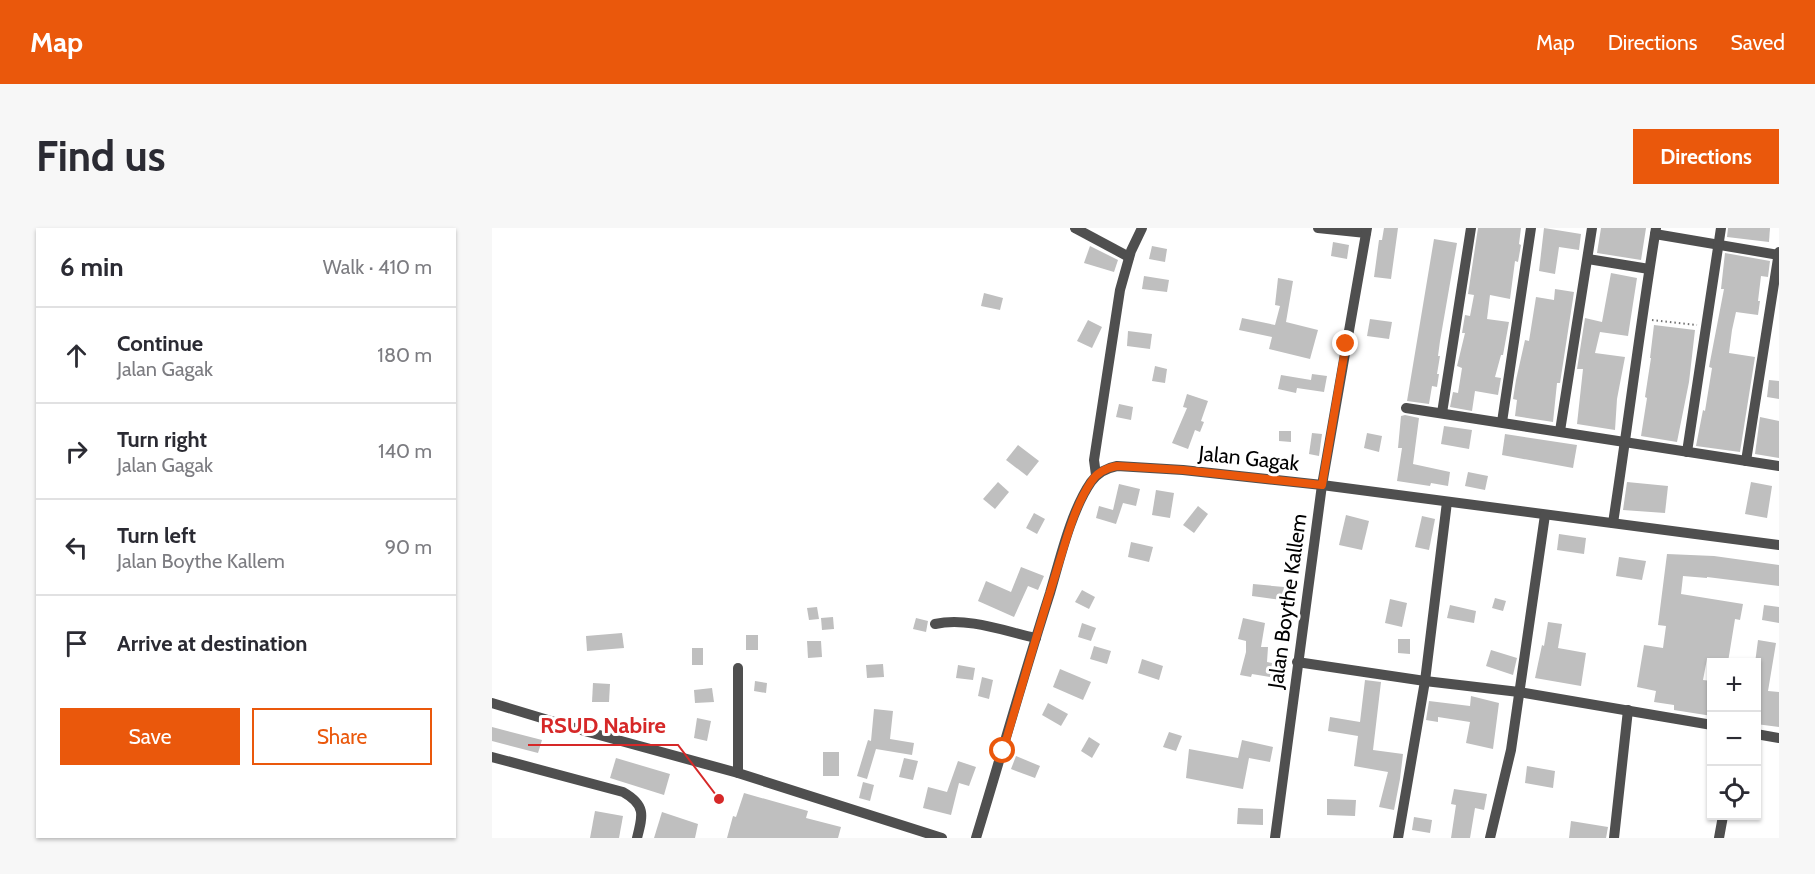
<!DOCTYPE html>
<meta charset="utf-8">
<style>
body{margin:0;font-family:Cabin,sans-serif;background:#f7f7f7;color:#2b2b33}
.controls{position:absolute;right:18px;bottom:18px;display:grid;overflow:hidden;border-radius:0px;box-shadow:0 2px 4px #0004}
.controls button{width:54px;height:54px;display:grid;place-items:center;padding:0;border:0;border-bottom:2px solid #e1e1e2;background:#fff;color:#2b2b33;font:30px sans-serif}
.stop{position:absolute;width:18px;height:18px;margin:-14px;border:4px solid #ea580c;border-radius:50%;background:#fff}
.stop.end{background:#ea580c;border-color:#fff;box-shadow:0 2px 6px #0008}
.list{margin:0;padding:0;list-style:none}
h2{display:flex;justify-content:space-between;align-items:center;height:78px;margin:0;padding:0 24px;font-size:26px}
h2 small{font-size:20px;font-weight:400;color:#7c7c81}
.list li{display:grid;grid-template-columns:39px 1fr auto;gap:18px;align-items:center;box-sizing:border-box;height:96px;padding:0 24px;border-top:2px solid #e1e1e2}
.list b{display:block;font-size:22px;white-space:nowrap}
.list p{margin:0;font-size:20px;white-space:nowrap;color:#7c7c81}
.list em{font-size:20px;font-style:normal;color:#7c7c81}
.actions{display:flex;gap:12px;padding:18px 24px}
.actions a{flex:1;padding:14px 0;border:2px solid #ea580c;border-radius:0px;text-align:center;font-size:21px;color:#ea580c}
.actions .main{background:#ea580c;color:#fff}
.icon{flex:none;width:33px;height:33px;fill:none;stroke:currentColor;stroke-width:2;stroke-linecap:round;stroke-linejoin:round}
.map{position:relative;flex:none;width:1287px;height:610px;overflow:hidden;border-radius:0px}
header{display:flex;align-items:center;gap:36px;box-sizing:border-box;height:84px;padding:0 30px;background:#ea580c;color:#fff}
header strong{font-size:28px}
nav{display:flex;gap:33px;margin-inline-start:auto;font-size:21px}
.intro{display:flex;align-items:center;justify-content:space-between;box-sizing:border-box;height:144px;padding:0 36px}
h1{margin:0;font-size:42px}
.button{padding:15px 27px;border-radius:0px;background:#ea580c;color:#fff;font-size:21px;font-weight:700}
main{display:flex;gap:36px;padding:0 36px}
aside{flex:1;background:#fff;border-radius:0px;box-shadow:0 2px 4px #0004}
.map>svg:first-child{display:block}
.building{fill:#bfbfbf}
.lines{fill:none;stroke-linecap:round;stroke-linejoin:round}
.path{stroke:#717171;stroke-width:2;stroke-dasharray:1.5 3;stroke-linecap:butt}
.minor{stroke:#4f4f4f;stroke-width:10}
.route{stroke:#ea580c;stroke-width:8}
.labels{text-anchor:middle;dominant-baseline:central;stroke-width:6;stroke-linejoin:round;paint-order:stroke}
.street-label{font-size:21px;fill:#000;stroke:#fff}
.leader{fill:none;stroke:#d62828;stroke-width:2}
.callout-dot{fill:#d62828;stroke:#fff;stroke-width:2}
.callout-label{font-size:22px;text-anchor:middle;font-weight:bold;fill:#d62828;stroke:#fff;stroke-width:6;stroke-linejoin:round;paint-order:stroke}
</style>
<header>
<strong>Map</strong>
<nav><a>Map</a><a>Directions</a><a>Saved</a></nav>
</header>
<div class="intro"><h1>Find us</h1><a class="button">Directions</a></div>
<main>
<aside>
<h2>6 min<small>Walk · 410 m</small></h2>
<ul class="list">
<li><svg class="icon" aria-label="ahead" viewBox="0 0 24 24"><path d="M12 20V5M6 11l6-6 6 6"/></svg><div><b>Continue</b><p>Jalan Gagak</p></div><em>180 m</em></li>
<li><svg class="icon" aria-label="right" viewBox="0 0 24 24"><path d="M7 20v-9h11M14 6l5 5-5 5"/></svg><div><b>Turn right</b><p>Jalan Gagak</p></div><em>140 m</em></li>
<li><svg class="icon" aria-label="left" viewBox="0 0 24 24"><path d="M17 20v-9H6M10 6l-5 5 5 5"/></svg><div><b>Turn left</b><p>Jalan Boythe Kallem</p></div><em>90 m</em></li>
<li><svg class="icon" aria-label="arrive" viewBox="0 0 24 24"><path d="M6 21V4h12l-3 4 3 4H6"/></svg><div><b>Arrive at destination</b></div></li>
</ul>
<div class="actions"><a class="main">Save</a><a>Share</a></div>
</aside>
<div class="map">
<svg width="1287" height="610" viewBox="0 0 1287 610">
<rect width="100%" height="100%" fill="#fff"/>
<g class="building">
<path d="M892,0H906L899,51L882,49L887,12H890Z"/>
<path d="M986,0H1029L1027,16L1029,17L1026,34L1023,33L1018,71L998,67L995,91L1017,94L1011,127H1009L1003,149L1009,150L1006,167L983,163L980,183L958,179L961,164L966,165L970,140L965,138L973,105H970L973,87L978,88L982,67L976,66Z"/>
<path d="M1052,0L1089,6L1087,22L1067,19L1063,46L1047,43Z"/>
<path d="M1109,0H1154L1149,32L1105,25Z"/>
<path d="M1236,0H1278L1277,14L1235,9Z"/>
<path d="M942,11L965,15L948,113L946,128H948L945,146H947L945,159L940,158L937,176L915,173Z"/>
<path d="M841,14L857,17L855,31L839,28Z"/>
<path d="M598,18L626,32L622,44L592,35Z"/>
<path d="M660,18L675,21L673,34L657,31Z"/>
<path d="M1233,25L1278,33L1276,49L1269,48L1266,73H1268L1266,87L1244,84L1240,102L1237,125L1263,129L1248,224L1204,218L1211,182L1213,183L1220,140L1217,139L1232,61H1229Z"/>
<path d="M1119,45L1145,50L1136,108L1108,104L1103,125L1133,129L1125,171L1123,202L1085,196L1091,141H1085L1093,90L1110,94Z"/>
<path d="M652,48L677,52L675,64L650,61Z"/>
<path d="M786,50L801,53L794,94L826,102L818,131L777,121L780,109L747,102L750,90L783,97L788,78L783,77Z"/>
<path d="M1063,61L1082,64L1068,155H1065L1061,194L1023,188L1025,172L1021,171L1024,152L1033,112L1037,113L1044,69L1062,72Z"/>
<path d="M492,65L511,70L508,82L489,78Z"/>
<path d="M878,91L900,94L897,111L875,108Z"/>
<path d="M596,92L610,99L600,120L585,113Z"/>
<path d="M1162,97L1203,102L1197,154L1185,214L1149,208L1155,170L1153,169L1159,130H1158Z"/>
<path d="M636,103L660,106L658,121L635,118Z"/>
<path d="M663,138L675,141L673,155L660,153Z"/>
<path d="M820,146L835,148L832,164L805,160L804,165L786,161L789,147L819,152Z"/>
<path d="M1277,152L1287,153V171L1275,169Z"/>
<path d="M695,166L716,173L709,193L712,194L708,204L703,202L696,221L680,215L695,180L691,179Z"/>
<path d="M627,176L641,179L639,192L624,189Z"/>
<path d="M913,187L927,190L921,236L958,244L956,258L939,255L938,258L905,253L910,220H906L909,188Z"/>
<path d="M1268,189L1287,193V230L1263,226Z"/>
<path d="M952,198L980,202L977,221L949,216Z"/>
<path d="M787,203H799V214L787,213Z"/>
<path d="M820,205L830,206L827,228L817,226Z"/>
<path d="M875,205L890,208L887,224L872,220Z"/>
<path d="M1013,206L1085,217L1081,240L1010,227Z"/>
<path d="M526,217L547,233L535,248L514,232Z"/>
<path d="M976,244L996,248L993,262L973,258Z"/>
<path d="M506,254L517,264L503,281L491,271Z"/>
<path d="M1135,254L1176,258L1173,285L1131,282Z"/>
<path d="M1259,254L1280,258L1275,290L1253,286Z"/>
<path d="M627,256L648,261L644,278L631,275L624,296L604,290L607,278L621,282Z"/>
<path d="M664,262L682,265L678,290L660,287Z"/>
<path d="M706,278L716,286L702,305L691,297Z"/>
<path d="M542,285L553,291L545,306L534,300Z"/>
<path d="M854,287L877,293L870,322L847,317Z"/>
<path d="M930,288L943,291L937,322L923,319Z"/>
<path d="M1067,306L1094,310L1092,326L1065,322Z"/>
<path d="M639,314L661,319L657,334L636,329Z"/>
<path d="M1175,326L1222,328L1287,337V358L1215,349V350L1191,348L1189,366L1251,376L1248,392L1243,391L1236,434L1215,431L1211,452L1220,453V488L1182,482V477L1162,474L1164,463L1145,459L1152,417L1171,420L1174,398L1166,397Z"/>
<path d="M1127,329L1154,333L1150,352L1124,348Z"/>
<path d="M529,339L552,348L546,362L536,358L522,389L486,373L494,353L519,364Z"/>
<path d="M761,356L792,359L790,372L760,368Z"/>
<path d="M590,362L603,369L597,381L583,374Z"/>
<path d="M1003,370L1014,373L1011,383L1000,380Z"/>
<path d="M898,371L915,375L910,399L893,395Z"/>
<path d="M958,377L984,383L982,395L955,390Z"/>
<path d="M1272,377L1287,379V395L1270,392Z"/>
<path d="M325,379L327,391L317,392L315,380Z"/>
<path d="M341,389L342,401L330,402L329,390Z"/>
<path d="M424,390L436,393L434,404L421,401Z"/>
<path d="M751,390L773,395L769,419H776L775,434L780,435L778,449L760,446L759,449L748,447L754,424V413L746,411Z"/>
<path d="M1056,394L1070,396L1066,420L1094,425L1089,458L1043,450L1050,417L1052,418Z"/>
<path d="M590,395L604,400L599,413L586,409Z"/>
<path d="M130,405L132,420L95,423L94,408Z"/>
<rect x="254" y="407" width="12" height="15"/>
<path d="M906,411H918V426L906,425Z"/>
<path d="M1266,412L1284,415L1276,463L1287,464V499L1264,496V435H1263Z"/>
<path d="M315,413H329L330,429L316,430Z"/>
<path d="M602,418L619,423L615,436L598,431Z"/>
<rect x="200" y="420" width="11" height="17"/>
<path d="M999,422L1025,430L1021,447L994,438Z"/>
<path d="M650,431L671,438L667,452L646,445Z"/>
<path d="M391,436L392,449L375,450L374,437Z"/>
<path d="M466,437L483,440L481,452L464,450Z"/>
<path d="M568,441L599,454L591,472L561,459Z"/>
<path d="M490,449L501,452L497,471L486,468Z"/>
<path d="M873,452L889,454L881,522L911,526L908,551L902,582L887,579L896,544L862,538L866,508L836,503L838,489L868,494Z"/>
<path d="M263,453L275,455L274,465L262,463Z"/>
<path d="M101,455L118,456L117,474H100Z"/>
<path d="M220,460L222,474L203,475L202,462Z"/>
<path d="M979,468L1007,475L1001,521L974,515L978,494L946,489V494L934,492L937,473L978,478Z"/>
<path d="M556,475L576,486L569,498L550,487Z"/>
<path d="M382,481L401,483L398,511L422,515L420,527L384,521L375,551L365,548L376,512L379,513Z"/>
<path d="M205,490L219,493L215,513L202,510Z"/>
<path d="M0,499L50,512L46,525L0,513Z"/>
<path d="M677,504L690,508L684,523L671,519Z"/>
<path d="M597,509L608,516L600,530L589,523Z"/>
<path d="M750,512L781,519L778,534L757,530L751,561L694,550L697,521L746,530Z"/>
<rect x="331" y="524" width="16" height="24"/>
<path d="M524,528L548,538L543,550L519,541Z"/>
<path d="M124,530L178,546L172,567L118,550Z"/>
<path d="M412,530L426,533L421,552L407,549Z"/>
<path d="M466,533L484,539L477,558L467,555L459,587L431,580L436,559L455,564Z"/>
<path d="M1035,538L1063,543L1061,560L1033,555Z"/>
<path d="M371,554L382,557L378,573L367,570Z"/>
<path d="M962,561L995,566L992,582L983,580L978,610H959L964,577L959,576Z"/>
<path d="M252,565L316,583L314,590L349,599L346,610H235L241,588L244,589Z"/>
<path d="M835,571L864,572L863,588L835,587Z"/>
<path d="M746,580L771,581V597L745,596Z"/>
<path d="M103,583L131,588L127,610H98Z"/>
<path d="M170,584L206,596L203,610H162Z"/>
<path d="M922,589L940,592L938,605L920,602Z"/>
<path d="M1079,593L1116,599L1114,610H1077Z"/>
</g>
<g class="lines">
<path class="path" d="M1160,92L1205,97"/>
<g class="minor">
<path d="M583,0L637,29"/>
<path d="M826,0L874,5"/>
<path d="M1163,6L1287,27"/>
<path d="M1096,31L1157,41"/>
<path d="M914,180L1287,238"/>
<path d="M950,185L979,0"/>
<path d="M1010,194L1039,0"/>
<path d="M1068,203L1100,0"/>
<path d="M1195,224L1229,0"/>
<path d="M1254,233L1287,24"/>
<path d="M604,247L602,232L628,62L639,23L650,0"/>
<path d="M1121,295C1136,197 1148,98 1164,0"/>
<path d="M443,396C476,389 512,403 544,410"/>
<path d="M805,434L933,453L1027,464L1220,497"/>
<path d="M246,440V545"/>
<path d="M0,475L89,502L246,545L450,610"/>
<path d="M1264,506L1287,510"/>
<path d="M0,529L131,564C154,577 151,587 145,610"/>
<path d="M484,610C509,528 532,446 558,365C568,331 579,283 599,254C606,244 614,240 625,238L691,242L830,257L1287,317"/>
<path d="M783,610L830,257L875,0"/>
<path d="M906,610L933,453L955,274"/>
<path d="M998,610L1019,522L1053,287"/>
<path d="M1122,610L1136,482"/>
<path d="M1227,610L1231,588"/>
</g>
</g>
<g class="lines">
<path class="route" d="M511,523C528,464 545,406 563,348C573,317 581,281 599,254C605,244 614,240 625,238L691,242L830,257L854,116"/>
</g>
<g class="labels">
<g class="street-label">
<text transform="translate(757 230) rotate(6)">Jalan Gagak</text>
<text transform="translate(795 373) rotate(-82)">Jalan Boythe Kallem</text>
</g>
</g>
<path class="leader" d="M227 571L186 517H36"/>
<circle class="callout-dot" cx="227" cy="571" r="6"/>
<g class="callout-label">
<text x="111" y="505">RSUD Nabire</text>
</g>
</svg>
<div class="controls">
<button>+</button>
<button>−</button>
<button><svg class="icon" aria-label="locate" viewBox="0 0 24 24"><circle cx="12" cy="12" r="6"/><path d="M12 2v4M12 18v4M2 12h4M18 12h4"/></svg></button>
</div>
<div class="stop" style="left:511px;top:523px"></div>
<div class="stop end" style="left:854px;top:116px"></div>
</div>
</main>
